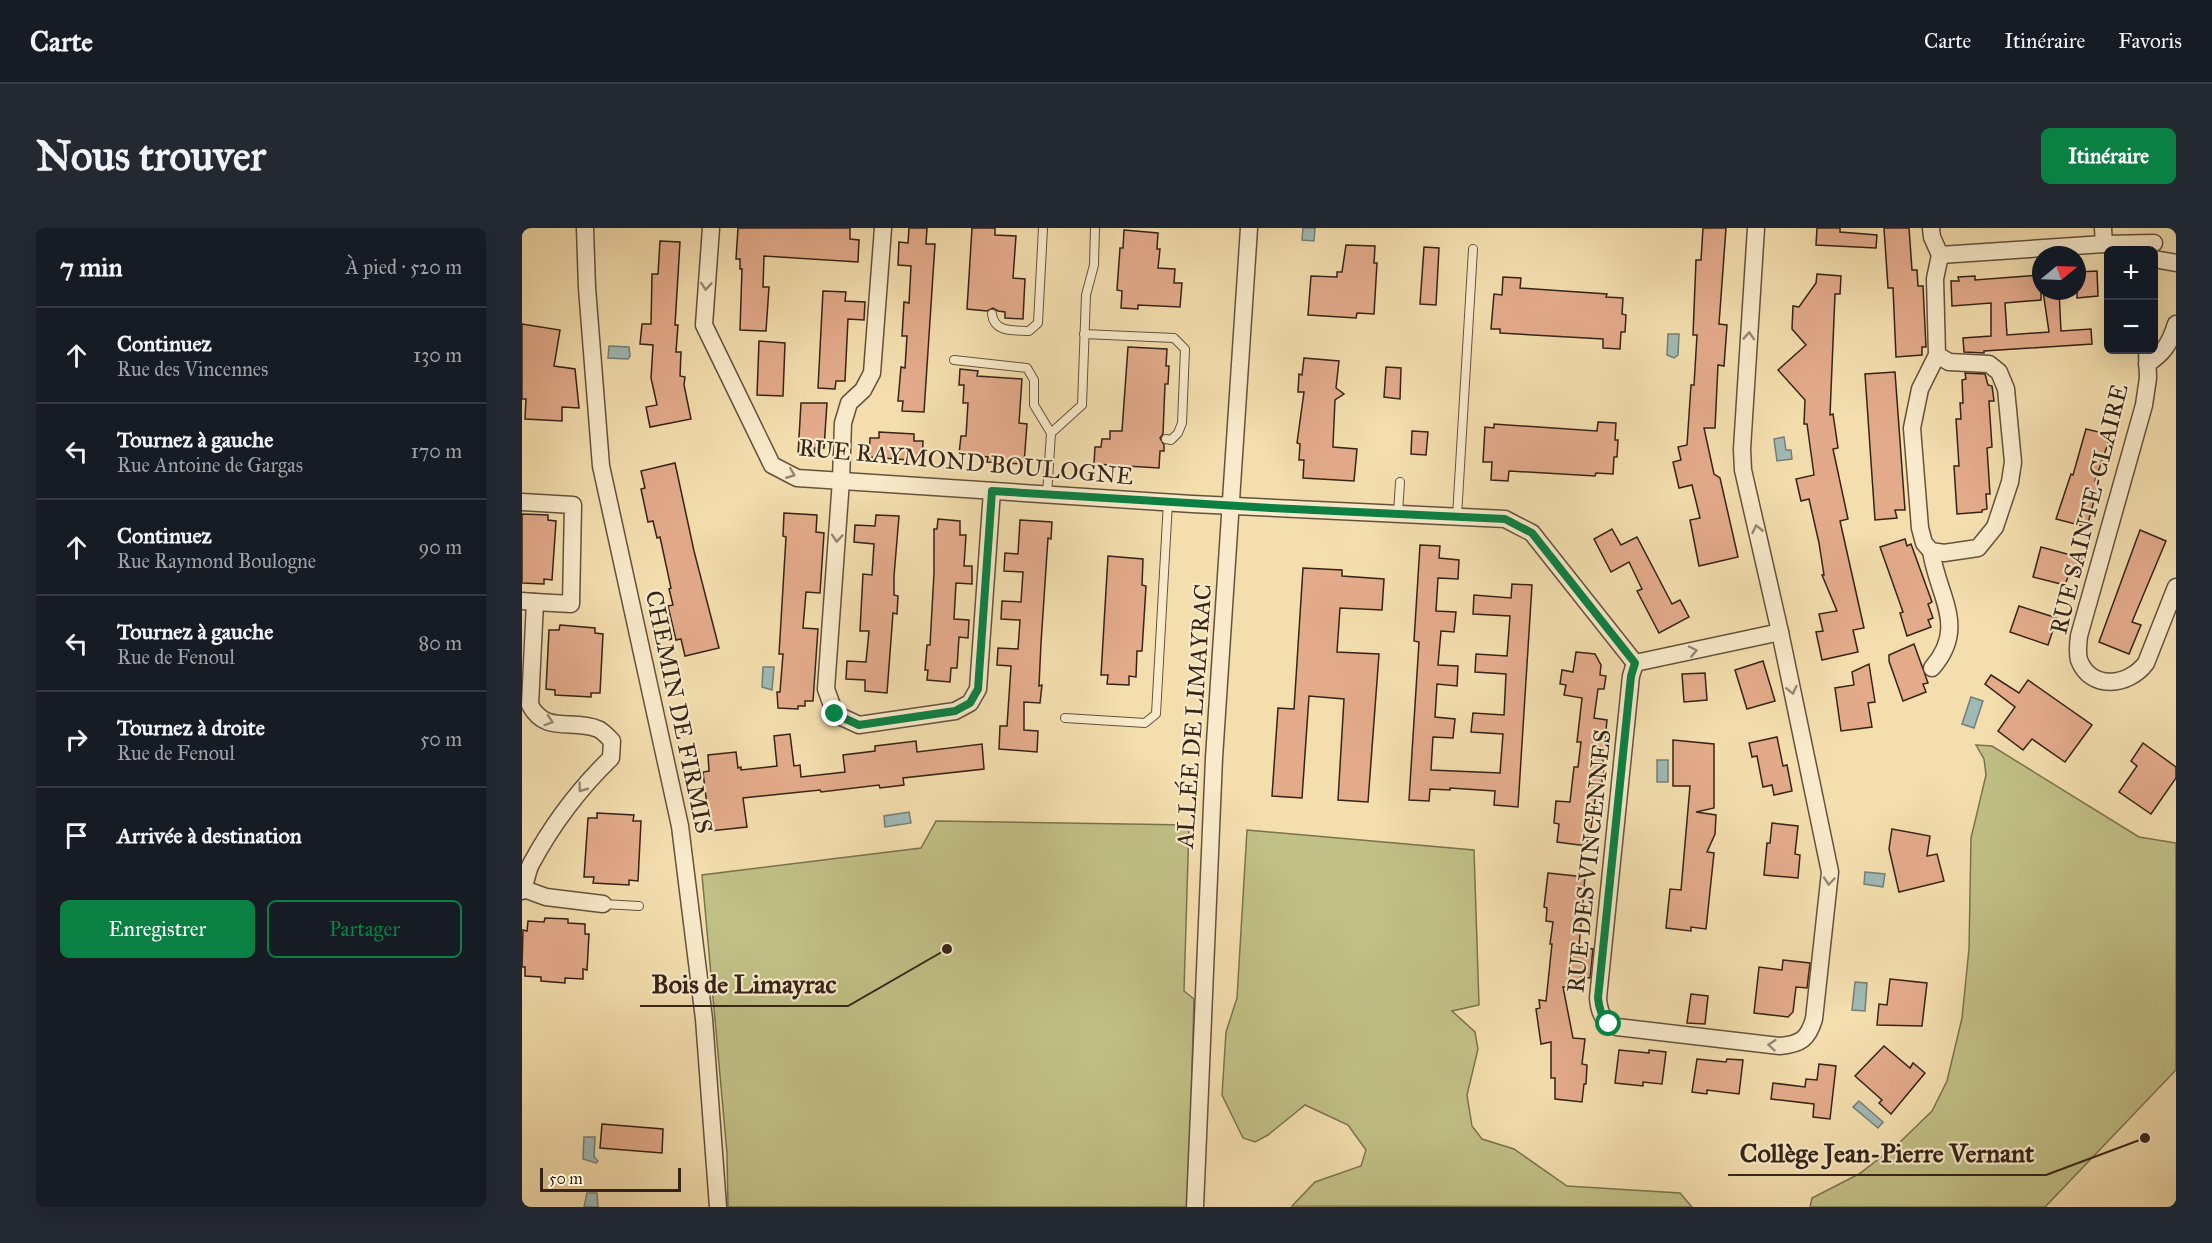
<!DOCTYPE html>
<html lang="fr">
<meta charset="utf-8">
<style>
body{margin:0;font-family:"IM FELL Great Primer",serif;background:#242831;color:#f1f3f6}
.controls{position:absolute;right:18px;top:18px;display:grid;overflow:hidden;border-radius:9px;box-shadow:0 6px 24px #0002}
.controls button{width:54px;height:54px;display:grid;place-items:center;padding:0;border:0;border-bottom:2px solid #363941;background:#171b24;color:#f1f3f6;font:30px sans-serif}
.compass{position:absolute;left:1510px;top:18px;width:54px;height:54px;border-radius:50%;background:#171b24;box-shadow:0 6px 24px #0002;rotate:71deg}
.scale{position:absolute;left:18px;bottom:15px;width:141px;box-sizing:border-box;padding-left:6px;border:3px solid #352418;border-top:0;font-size:16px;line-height:21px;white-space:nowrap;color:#352418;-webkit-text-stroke:4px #f8eaca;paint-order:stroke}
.stop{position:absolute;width:18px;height:18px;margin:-14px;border:4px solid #0b8043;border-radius:50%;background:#fff}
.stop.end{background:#0b8043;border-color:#fff;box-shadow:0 2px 6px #0008}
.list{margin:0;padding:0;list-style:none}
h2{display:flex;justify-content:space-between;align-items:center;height:78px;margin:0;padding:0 24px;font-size:26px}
h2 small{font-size:20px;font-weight:400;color:#9ea1a6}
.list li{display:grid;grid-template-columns:39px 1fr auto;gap:18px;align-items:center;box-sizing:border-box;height:96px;padding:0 24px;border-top:2px solid #363941}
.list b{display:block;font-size:22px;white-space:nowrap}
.list p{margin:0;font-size:20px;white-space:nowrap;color:#9ea1a6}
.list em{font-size:20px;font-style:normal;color:#9ea1a6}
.actions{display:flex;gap:12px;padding:18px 24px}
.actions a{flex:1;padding:14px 0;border:2px solid #0b8043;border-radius:9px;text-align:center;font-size:21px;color:#0b8043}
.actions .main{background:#0b8043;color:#fff}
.icon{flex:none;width:33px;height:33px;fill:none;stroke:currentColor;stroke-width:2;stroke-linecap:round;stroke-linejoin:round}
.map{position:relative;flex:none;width:1654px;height:979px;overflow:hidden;border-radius:9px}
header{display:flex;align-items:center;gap:36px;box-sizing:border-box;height:84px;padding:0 30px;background:#171b24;border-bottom:2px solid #363941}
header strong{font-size:28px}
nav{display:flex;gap:33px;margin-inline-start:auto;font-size:21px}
.intro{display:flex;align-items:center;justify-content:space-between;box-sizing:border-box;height:144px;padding:0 36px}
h1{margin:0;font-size:42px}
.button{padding:15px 27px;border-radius:9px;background:#0b8043;color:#fff;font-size:21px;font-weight:700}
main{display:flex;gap:36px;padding:0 36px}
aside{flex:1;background:#171b24;border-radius:9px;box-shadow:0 6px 24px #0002}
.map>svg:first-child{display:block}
.green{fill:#c1c086;stroke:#7b724f;stroke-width:1.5}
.water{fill:#9fbab5;stroke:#757e76;stroke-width:1.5}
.building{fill:#e4ab8b;stroke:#352418;stroke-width:1.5}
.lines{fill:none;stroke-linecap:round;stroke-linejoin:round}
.lane-casing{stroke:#65523e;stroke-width:10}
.street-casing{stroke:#65523e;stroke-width:19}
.lane{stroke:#f8eaca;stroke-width:8}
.street{stroke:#f8eaca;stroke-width:16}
.oneway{stroke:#968771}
.route{stroke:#0b8043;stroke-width:8}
.labels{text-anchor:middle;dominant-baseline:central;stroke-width:4.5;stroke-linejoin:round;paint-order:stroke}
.street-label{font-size:24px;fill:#352418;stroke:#f8eaca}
.leader{fill:none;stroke:#352418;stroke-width:2}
.callout-dot{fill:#352418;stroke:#f8eaca;stroke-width:2}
.callout-label{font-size:26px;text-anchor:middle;font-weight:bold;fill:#352418;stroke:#f8eaca;stroke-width:4.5;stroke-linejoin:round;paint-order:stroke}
</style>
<header>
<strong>Carte</strong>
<nav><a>Carte</a><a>Itinéraire</a><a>Favoris</a></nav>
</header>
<div class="intro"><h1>Nous trouver</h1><a class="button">Itinéraire</a></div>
<main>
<aside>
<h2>7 min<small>À pied · 520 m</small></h2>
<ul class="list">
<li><svg class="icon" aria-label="ahead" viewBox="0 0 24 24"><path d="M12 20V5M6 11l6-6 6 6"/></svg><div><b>Continuez</b><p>Rue des Vincennes</p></div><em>130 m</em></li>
<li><svg class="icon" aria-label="left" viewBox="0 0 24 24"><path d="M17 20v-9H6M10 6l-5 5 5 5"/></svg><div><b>Tournez à gauche</b><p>Rue Antoine de Gargas</p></div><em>170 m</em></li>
<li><svg class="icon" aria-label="ahead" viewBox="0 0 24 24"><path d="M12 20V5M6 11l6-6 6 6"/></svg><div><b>Continuez</b><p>Rue Raymond Boulogne</p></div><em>90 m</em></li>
<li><svg class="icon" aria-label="left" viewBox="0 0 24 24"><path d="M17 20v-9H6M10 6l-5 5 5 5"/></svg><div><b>Tournez à gauche</b><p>Rue de Fenoul</p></div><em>80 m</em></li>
<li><svg class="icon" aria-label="right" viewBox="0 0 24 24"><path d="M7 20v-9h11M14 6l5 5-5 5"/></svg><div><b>Tournez à droite</b><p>Rue de Fenoul</p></div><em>50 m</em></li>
<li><svg class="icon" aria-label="arrive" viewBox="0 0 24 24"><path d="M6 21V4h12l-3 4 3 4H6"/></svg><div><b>Arrivée à destination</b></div></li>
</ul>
<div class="actions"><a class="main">Enregistrer</a><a>Partager</a></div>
</aside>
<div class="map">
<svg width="1654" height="979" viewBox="0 0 1654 979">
<rect width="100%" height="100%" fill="#f4deae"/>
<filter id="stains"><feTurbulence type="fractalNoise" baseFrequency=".00333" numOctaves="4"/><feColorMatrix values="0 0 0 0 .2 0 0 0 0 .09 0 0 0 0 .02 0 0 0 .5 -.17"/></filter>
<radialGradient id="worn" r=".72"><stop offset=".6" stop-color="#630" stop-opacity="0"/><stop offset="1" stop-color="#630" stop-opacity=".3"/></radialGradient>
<g class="green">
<path d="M1454,517L1470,518L1617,609L1654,615V842L1523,979H1288L1290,970L1337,946L1376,916L1410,883L1425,853L1440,790L1447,721L1449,610L1464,547L1462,531Z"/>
<path d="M414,593L667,597L662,763L672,771L666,979H206L205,925L180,647L399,620Z"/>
<path d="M725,602L952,622L957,777L930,783L953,804L956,821L945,867L950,898L960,911L992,921L1045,958L1158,965L1170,979L770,978L793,954L839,938L844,922L826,897L783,877L746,907L733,914L721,910L700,867L704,804L715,770Z"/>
</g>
<g class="water">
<path d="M781,0H793L792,13L780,12Z"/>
<path d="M1146,106H1157L1156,127L1152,130L1145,127Z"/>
<path d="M87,118L107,119L108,128L106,131L86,130Z"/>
<path d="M1262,209L1264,222H1269L1270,231L1255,233L1252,211Z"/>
<path d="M241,439H252L250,462L240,459Z"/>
<path d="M1449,469L1461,473L1452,500L1440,496Z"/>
<rect x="1135" y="532" width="11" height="22"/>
<path d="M387,584L389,595L363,599L362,588Z"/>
<path d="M1343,644L1363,646L1361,659L1342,656Z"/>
<path d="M1333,754L1345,755L1343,783L1330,782Z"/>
<path d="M1337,873L1361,894L1356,900L1331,879Z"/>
<path d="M62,909H73L72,929L76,933L74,935L61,931Z"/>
<path d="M65,965H75L76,979H62Z"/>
</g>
<g class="building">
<path d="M216,0H328V11L337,12L336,34L242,28L241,59H247L244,103L218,102L220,41H218V31H214Z"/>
<path d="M387,0H405L404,16H413L402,184L380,183L381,173H376L379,139L383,140L385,108H380L382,74L387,75L389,38L376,37L377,14L386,15Z"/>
<path d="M450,0H473V7L494,8L491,50L503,51L501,91L483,90V84L476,83L471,80L465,83L445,81Z"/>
<path d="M1181,0H1204L1197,96L1205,97L1202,138L1196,137L1193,200H1182L1192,246L1198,250L1216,329L1177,338L1168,292L1178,290L1170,257L1157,260L1151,234L1159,232L1156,219L1165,217L1169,157H1172L1175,107H1171L1174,32H1179Z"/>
<path d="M1295,0H1318V4L1355,7L1354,20L1294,17Z"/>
<path d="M1362,0H1387L1390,42H1395L1396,58H1401L1404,119H1400V127L1374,129L1371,60H1366Z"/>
<path d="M602,2L636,5L635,21H638L636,40L653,41L652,55H660L658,79L616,77V81L599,80L600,63L595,62L598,20H601Z"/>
<path d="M138,13L158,14L153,97H156L154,124H159L158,148L163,149L162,157L169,191L128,199L124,179L135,177L129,150L131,117L118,116L120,96H129L130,46H136Z"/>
<path d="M824,17L853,18L852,35H855L852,86L835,85L834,90L786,87L789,48L815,49V44H820Z"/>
<path d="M902,19L917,20L914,77L898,76Z"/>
<path d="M1575,43L1576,68L1555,70V44Z"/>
<path d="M1295,46L1319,48L1318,66H1313L1308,187L1311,186L1316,220L1311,221L1326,291L1318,293L1342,400L1331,402L1336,424L1300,432L1294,404L1301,403L1297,386L1315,383L1300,347H1302L1297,315L1287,271L1279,273L1274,251L1292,247L1285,196H1282L1283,172L1256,142L1284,117L1270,101L1271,78L1277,79L1294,55Z"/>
<path d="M1519,47V72L1483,75L1485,107L1527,104L1521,63H1537L1539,103L1569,101L1570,116L1462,123V125L1442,124L1441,110L1469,108V75L1430,78L1429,53H1437L1436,49L1453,48V52Z"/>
<path d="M981,49L999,50L998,60L1085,66L1084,69L1101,70L1100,86L1104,87L1103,104H1099L1098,121L1081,120V111L978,105V101H969L972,66L980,67Z"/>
<path d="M301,63L324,64L323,73L343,74L342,92L326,91L323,153H314L313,161L296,160Z"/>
<path d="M0,96L38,102L32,138L53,141L57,180L40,179V193L3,191L4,171H0Z"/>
<path d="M237,113L263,115L261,168L235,167Z"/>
<path d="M606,119L645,121L644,138H647L646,156H643L641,206L638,210L642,217V223H638L637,240L572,236L573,219H579L580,211H588V203H600Z"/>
<path d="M782,130L817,133L814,160L822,166L813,172L811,217V219L835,221L832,253L781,250L782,232H777L778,216L775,215L782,164H776L777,146L780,147Z"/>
<path d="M864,139L879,140L878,171L862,169Z"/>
<path d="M438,141L456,143L455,148L500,151L497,195L505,196L502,236L465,234L466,229L437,226L439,208H444L446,175H441L442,157H437Z"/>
<path d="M1373,144L1383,282H1373L1375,290L1353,292L1343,146Z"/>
<path d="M1443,145L1463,146L1466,157L1470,158L1472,173H1467L1470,219L1465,220L1468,266H1464L1465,281L1460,282V284L1435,286L1432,238H1437L1434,191H1439L1438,175H1441L1440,152L1444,151Z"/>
<path d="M279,175H305L302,220H293L292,228L276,227Z"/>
<path d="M1076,194L1094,195L1093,212H1096L1095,229H1092L1091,246L1074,245L1073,248L987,243L986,253L969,252L970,234H961L963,199L972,200V196L1075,203Z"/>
<path d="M1564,201L1589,207L1573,253L1577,254L1565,299L1534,291L1549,246L1551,247Z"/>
<path d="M890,203L906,204L904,227L889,226Z"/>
<path d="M357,204L392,206V213H401L400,233L347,229L348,210H357Z"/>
<path d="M153,235L172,323L197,420L163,428L159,411L154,412L146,378L151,377L147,361L149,360L138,309L135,310L131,293L126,294L119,261L123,260L119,243Z"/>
<path d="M262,285L295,287L294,304L302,305L298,365L284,364L281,400L296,401L291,473H283V478H276V481L256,480L255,464H258L261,426H257L264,309L261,308Z"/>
<path d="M0,286L26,287V292L34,293L30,352L22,351V356L0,355Z"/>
<path d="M354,287L377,288L372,348V367L376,368L375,386L371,385L365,465L343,463V452L324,451L325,433L344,434L347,403H338L341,346L350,347L352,316L332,314L333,297L353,298Z"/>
<path d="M416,291L438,293V307H444L442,338H450V356L434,355L432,391L447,392L446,410L437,409L435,440H429L428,454L405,452L406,442H403L405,417H408L412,345V301H415Z"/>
<path d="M498,292L530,294L529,311L526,310L519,415L517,458L520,457L518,475L502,474V502L516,503L515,524L477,521L478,498H485L489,438L475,437L476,420L496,421L498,392L479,391L480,373L499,374L501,344L482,343L483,325L496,326Z"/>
<path d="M1090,301L1099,317L1115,309L1150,376L1158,372L1167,389L1137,405L1115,363L1120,361L1107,334L1089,344L1072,311Z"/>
<path d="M1618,302L1644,313L1610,394L1619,397L1607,426L1577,414Z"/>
<path d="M1383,311L1385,318L1389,316L1410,374L1406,376L1411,390L1406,392L1409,399L1385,408L1378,385L1381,384L1358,319Z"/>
<path d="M898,317L918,318L917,330L937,332L936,351L916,350L914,383L934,384L932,404L919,403L916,437L936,438L935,458L915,456L913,489L933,491L931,510L911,509L909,542L978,545L981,506L949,504L951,485L982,487L984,446L953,444L954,426L985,428L988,388L951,386L952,367L989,370L990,356L1010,357L996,579L972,577L973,563L928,560V562L908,561L907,573L887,572L897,414L892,413Z"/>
<path d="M1519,319L1560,330L1554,348L1547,346L1543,357L1511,349Z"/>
<path d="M586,328L621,331L620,357L624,358L620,423H615L614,449L607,448V457L585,456L586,447H579Z"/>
<path d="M781,340L820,342V348L862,351L860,382L818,380L815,424L857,426L846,574L816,572L822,471L787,468L780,570L750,568L756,480L772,481Z"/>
<path d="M1497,378L1535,390L1526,417L1488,404Z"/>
<path d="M38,397L73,400V405L81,406L78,465H69V469L33,467V462L24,461L27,402H37Z"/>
<path d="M1392,416L1406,455L1401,456L1404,464L1381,473L1367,433V427Z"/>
<path d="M1054,424L1073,426L1079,437L1078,447L1084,448L1082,461H1076L1072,490L1085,492L1080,542L1082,543L1079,559H1075L1069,600H1067L1065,618L1035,614L1037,596L1032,595L1034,573L1048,574L1052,539H1056L1059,514H1055L1060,470L1042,467L1044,457L1038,456L1040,442L1051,444Z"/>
<path d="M1241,433L1253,473L1225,481L1213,442Z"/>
<path d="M1347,436L1353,474L1346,475L1350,499L1319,503L1313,460L1332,457L1330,444Z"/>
<path d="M1183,445L1185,472L1162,474L1160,446Z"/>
<path d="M1469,447L1497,465L1506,452L1570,497L1543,534L1510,511L1501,522L1476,503L1493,479L1463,456Z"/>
<path d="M268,506L272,538L278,537L279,549L323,544L321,527L353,523V518L394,513L395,524L460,516L462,541L381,550L382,557L358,560L357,557L299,564L298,562L221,570L225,599L188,603L181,544L187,543L186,527L214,524L216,540L219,539V542L255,538L252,508Z"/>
<path d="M1255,509L1261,538L1265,537L1270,563L1252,567L1250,557L1241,559L1235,528L1230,529L1227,515Z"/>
<path d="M1151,512L1192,516V580L1174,584L1194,587L1193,606L1185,624L1192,625L1184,701L1169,699V703L1144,700L1148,661L1159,662L1168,558H1151Z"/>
<path d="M1621,515L1654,539V550L1629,586L1597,564L1615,538L1609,533Z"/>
<path d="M75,585L112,587L111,593H119L116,653L107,652V657L71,655L72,649H62L66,590H75Z"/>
<path d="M1250,595L1276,598L1273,626L1278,627L1276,650L1242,647L1245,615H1248Z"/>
<path d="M1370,601L1408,608L1405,628L1415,626L1422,653L1377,664L1367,621Z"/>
<path d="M1026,645L1063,649L1057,719L1071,721L1068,750L1059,749L1058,759H1041L1051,810L1063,811L1060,836L1065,837L1064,856H1062L1060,874L1033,871V850H1029V814L1019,816L1014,781L1018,780L1017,772L1024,773L1030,716H1028L1031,694L1024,693L1025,680L1022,679Z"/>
<path d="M23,690L46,691V695L63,696V706H67L65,742L61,741V751L43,750V755L19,753V749L3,748V739H0L1,702L5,703L6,693L22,694Z"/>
<path d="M1261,732L1288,735L1285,760L1274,759L1271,784L1266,789L1232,785L1237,739L1260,742Z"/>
<path d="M1368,751L1405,755L1400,798L1355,797L1357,776L1365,777Z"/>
<path d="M1169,766L1186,768L1183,796L1165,795Z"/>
<path d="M1362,818L1388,840L1391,835L1403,845L1369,886L1357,875L1360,872L1333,848Z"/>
<path d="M1097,822L1127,825V822L1144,824L1140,856L1121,854V858L1093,855Z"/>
<path d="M1175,831L1204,834L1205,831L1221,832L1217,866L1185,862V866L1170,864Z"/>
<path d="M1297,836L1314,838L1308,891L1291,889L1292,876L1249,871L1251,855L1283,859L1284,851L1295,852Z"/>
<path d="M80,896L141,901L140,925L78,920Z"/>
</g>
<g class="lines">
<g class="lane-casing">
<g id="lane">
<path d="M470,86C472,105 492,102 507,103L516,95L521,0"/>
<path d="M562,106L652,110L663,121L660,195L656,205L649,212L644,211"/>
<path d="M432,132L505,140L512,152V177L529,205"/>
<path d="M525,267L529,205L560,177L564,67L572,37L573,0"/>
<path d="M876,285L878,254"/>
<path d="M935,288L951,21"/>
<path d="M543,490L623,495L634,486L646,274"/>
<path d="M81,676L117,678"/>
</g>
</g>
<g class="street-casing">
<g id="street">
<path d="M63,0L65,60L79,238L158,598L182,791L196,979"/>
<path d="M189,0L182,97L250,237L275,250L670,276L983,291L1010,305L1113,435"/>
<path d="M361,0L350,145L341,162L327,175L321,195L319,252L304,461L313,486L337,497L433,483L448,475L456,461L470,263"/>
<path d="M1409,0L1410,9L1418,27"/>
<path d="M1581,0L1582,16"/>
<path d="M1418,27L1582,16L1632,15"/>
<path d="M1632,31L1654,35"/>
<path d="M1625,122L1626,150L1622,177L1557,408C1556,416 1555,424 1557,432C1569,463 1607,458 1624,435L1654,359"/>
<path d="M1415,127L1427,134L1467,136L1477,144L1484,161L1491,234L1488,254L1473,299L1456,320L1422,325L1409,323L1402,315L1398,300L1390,200L1398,161L1415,127L1413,51L1418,27"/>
<path d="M1625,136C1642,125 1648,115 1654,96"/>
<path d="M0,274L51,277L49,376L13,374"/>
<path d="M1409,323C1416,369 1446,399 1410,440"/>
<path d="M0,373L13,374L8,477C24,507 50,490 76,501C81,503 86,509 90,513L89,530C58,560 30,597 9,636C5,644 4,655 0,663"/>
<path d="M1113,435L1109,448L1076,770C1077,784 1081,794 1095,799L1258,818C1279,816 1286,811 1292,791L1308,644L1258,404"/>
<path d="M1113,435L1258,404L1221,242L1220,221L1234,0"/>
<path d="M2,661L24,669L81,676"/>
<path d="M673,979L692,530L727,0"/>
</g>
</g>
<use href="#lane" class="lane"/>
<use href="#street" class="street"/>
</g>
<defs><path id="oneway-chevron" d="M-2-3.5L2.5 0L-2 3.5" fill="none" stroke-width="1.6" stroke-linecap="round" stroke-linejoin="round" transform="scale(1.5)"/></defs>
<g class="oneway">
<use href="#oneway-chevron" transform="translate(184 58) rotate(94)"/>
<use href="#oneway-chevron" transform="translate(1227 108) rotate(-86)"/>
<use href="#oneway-chevron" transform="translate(269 246) rotate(22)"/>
<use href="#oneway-chevron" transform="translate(1235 301) rotate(-103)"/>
<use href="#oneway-chevron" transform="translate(315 310) rotate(94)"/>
<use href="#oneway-chevron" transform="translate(1171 423) rotate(-12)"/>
<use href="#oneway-chevron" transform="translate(1270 462) rotate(78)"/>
<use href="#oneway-chevron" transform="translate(27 493) rotate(18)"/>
<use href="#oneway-chevron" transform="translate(60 560) rotate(127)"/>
<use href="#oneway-chevron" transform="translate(1307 653) rotate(95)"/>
<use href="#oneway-chevron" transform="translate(1250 817) rotate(-175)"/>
</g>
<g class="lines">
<path class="route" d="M313,486L337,497L433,483L448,475L456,461L470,263L749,280L983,291L1010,305L1113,435L1109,448L1076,770C1077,780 1079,787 1087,796"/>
</g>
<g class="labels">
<g class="street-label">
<text transform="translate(444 234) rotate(5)">RUE RAYMOND BOULOGNE</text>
<text transform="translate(1567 281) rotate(-76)">RUE SAINTE-CLAIRE</text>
<text transform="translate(157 484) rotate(78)">CHEMIN DE FIRMIS</text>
<text transform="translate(672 488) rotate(-86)">ALLÉE DE LIMAYRAC</text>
<text transform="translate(1067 633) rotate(-84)">RUE DES VINCENNES</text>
</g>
</g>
<path class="leader" d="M425 721L326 778H118M1623 910L1524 947H1206"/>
<g class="callout-dot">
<circle cx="425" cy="721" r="6"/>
<circle cx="1623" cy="910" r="6"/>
</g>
<g class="callout-label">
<text x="222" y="765">Bois de Limayrac</text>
<text x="1365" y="934">Collège Jean-Pierre Vernant</text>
</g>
<rect width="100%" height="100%" filter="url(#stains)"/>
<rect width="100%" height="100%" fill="url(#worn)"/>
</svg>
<div class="controls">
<button>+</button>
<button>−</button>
</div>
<svg class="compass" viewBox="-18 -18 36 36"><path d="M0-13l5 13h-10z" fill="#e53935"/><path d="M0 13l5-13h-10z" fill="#9ea1a6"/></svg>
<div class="scale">50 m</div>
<div class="stop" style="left:1087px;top:796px"></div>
<div class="stop end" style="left:313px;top:486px"></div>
</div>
</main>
